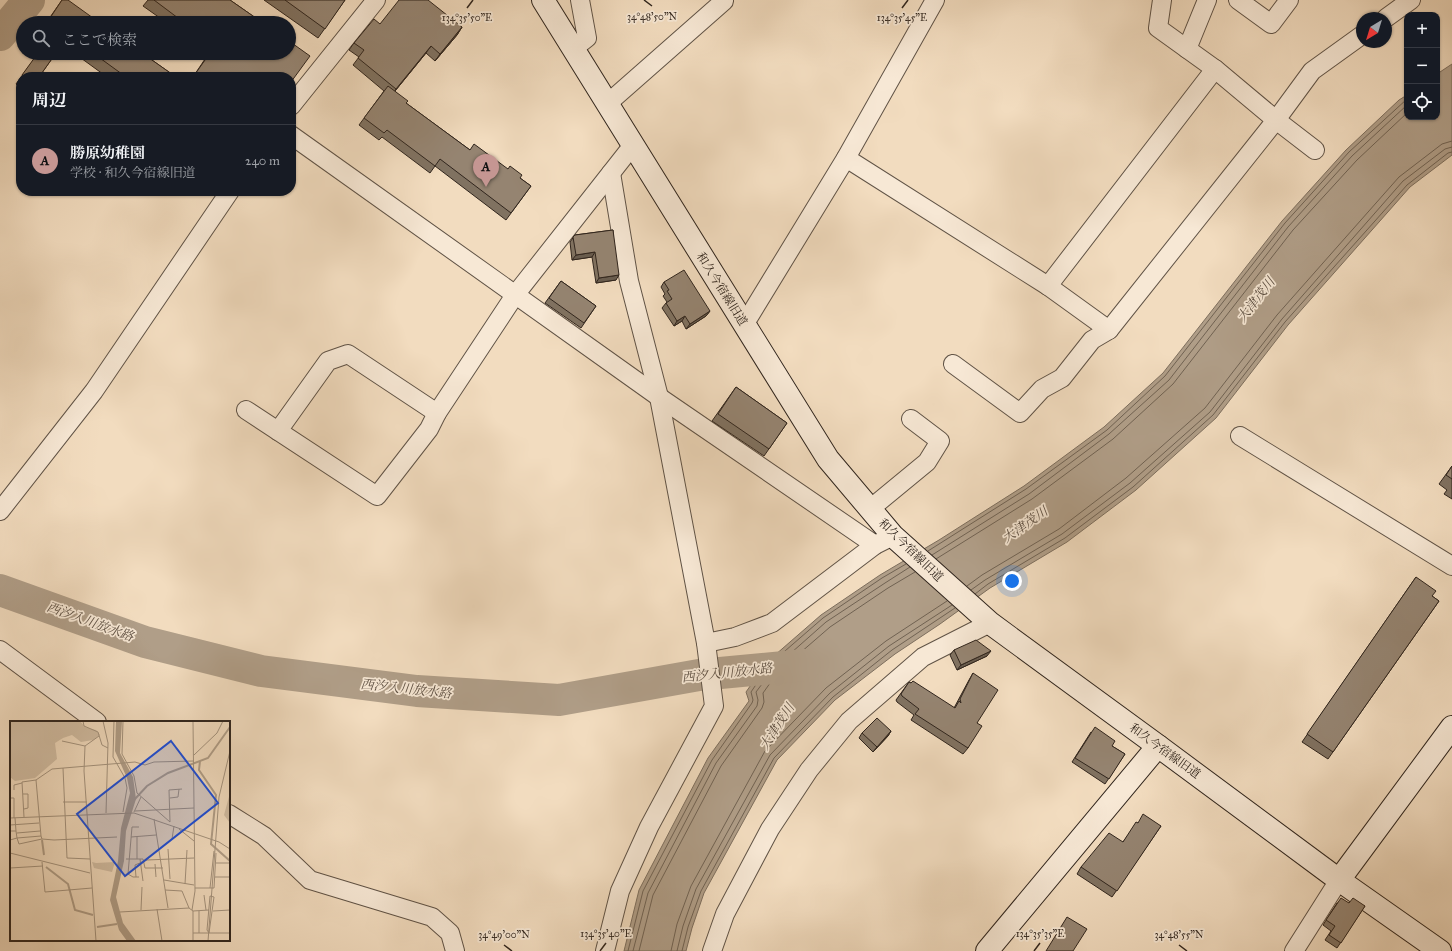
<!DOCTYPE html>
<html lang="ja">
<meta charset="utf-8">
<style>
body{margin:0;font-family:"IM FELL Great Primer","Noto Serif JP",serif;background:#242831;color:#f1f3f6}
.controls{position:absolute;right:12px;top:12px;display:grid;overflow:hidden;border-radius:8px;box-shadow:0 1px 3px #0004}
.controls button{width:36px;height:36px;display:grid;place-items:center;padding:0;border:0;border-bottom:1px solid #363941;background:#171b24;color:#f1f3f6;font:20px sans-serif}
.compass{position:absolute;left:1356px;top:12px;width:36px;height:36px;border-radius:50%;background:#171b24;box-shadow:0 1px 3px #0004;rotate:218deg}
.you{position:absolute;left:1012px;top:581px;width:14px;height:14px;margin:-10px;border:3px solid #fff;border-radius:50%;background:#1a73e8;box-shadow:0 0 0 6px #1a73e833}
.badge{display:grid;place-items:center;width:26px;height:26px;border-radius:50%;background:#c59692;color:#111;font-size:13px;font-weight:700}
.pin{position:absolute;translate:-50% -33px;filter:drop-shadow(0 1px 2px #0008)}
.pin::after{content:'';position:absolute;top:21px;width:14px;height:12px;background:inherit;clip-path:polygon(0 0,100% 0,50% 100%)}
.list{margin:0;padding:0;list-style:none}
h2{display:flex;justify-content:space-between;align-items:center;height:52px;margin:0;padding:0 16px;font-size:17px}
h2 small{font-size:13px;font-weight:400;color:#9ea1a6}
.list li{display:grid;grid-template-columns:26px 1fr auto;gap:12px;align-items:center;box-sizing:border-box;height:72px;padding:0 16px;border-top:1px solid #363941}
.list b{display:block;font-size:15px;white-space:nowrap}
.list p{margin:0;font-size:13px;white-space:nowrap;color:#9ea1a6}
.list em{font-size:13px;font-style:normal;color:#9ea1a6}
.icon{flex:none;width:22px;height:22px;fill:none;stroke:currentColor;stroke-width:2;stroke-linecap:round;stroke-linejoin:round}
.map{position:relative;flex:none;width:1452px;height:951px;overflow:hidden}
.search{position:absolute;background:#171b24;box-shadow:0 1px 3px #0004;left:16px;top:16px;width:280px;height:44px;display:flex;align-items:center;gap:10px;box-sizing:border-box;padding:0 14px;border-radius:22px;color:#9ea1a6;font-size:15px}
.panel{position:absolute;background:#171b24;box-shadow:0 1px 3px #0004;left:16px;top:72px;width:280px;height:124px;border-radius:16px}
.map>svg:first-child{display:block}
.water{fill:#b09e88;stroke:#7d6e5d}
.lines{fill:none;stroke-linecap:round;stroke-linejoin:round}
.shore{stroke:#706252;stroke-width:1}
.river{stroke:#b09e88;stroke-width:32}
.street-casing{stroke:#605346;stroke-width:20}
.secondary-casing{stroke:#30251d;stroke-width:24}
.street{stroke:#f7e8d5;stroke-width:18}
.secondary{stroke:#f7e8d5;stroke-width:22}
.wall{fill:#807261;stroke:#30251d}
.shaded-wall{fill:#685c4f;stroke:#30251d}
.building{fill:#958471;stroke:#30251d}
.ticks{fill:none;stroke:#30251d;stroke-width:1.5}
.labels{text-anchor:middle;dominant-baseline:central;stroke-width:3.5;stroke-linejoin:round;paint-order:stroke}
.street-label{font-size:12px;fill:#30251d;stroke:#f7e8d5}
.water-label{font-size:13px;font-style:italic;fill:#5d4f42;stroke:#f7e8d5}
.inset-river{fill:none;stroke:#b09e88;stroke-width:2}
.inset-road{fill:none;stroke:#a4937e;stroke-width:1}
.view{fill:#1d4ed8;fill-opacity:0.15;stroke:#1d4ed8;stroke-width:2}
.inset-edge{fill:none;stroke:#30251d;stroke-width:2}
.ticks-label{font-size:10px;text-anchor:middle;fill:#30251d;stroke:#f7e8d5;stroke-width:3.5;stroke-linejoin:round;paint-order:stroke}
</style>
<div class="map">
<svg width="1452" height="951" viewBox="0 0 1452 951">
<rect width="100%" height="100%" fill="#f2dcbf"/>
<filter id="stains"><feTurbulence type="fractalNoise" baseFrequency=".005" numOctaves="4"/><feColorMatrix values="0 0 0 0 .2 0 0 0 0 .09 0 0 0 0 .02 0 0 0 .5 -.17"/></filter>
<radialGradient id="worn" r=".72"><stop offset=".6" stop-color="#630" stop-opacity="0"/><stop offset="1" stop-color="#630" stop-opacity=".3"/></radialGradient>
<path class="water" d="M1452,64V155L1410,187L1288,325L1216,418L1136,490L1067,542L990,588L940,624L895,654L835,700L777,760L704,893L692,928L686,951H624L639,890L708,758L749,701L746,692L767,662L821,615L880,575L939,540L1024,486L1104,427L1163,373L1282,221L1346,150L1399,100L1407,95V117H1437V74Z"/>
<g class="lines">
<g class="shore">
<path d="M928,551L1026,489L1107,430L1165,376L1285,223L1349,152L1407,99"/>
<path d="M932,555L1029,494L1109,434L1169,380L1288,227L1352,156L1407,105"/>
<path d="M936,559L1032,499L1113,439L1173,384L1293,230L1357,160L1407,113"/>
<path d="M967,586L982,575L1059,529L1126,478L1205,408L1277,315L1399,177L1442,144L1452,141"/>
<path d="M971,590L985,580L1062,534L1130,483L1210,412L1282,319L1403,181L1445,149L1452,147"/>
<path d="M975,594L988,584L1065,538L1133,487L1213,415L1285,322L1407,185L1448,153L1452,152"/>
<path d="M628,951L643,891L712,760L752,703L753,700L751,692L770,664L823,618L882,578L906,564"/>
<path d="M633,951L648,893L716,763L757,706L758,700L756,692L774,668L826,622L885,583L910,567"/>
<path d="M639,951L653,895L721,766L762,708L764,702L763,693L778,672L830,627L888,588L915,572"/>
<path d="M671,951L677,924L691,886L765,751L826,688L886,641L947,601"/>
<path d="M677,951L683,926L696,889L770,755L830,693L889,646L952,605"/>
<path d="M682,951L688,927L701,891L774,758L833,697L892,650L955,608"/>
</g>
<g class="river">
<path d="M0,35L29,0"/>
<path d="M0,590L145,642L261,671L417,691L559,700L699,675L805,665"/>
</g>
<g class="street-casing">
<g id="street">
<path d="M1162,0L1158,28L1215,69L1276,120L1315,150"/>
<path d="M1238,0L1271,24L1289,0"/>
<path d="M1386,18L1411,0"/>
<path d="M573,49L587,38L580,0"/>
<path d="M1187,49L1207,0"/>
<path d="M607,104L724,1"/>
<path d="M291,106L376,0"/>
<path d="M291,135L659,397L875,545"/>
<path d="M846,158L1048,286L1109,330"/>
<path d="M1048,286L1215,69"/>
<path d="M744,325L846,158L935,0"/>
<path d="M953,364L1020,413L1042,389L1062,378L1092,340L1109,330L1276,120L1312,71L1362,35"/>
<path d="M246,410L377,496L429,429L437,413L515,295L633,145"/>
<path d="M278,431L328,361L348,354L437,413"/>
<path d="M1240,436L1452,566"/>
<path d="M870,509L927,462L940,441L911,419"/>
<path d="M0,511L94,391L230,191"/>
<path d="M706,643L735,637L772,623L875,545L885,540"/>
<path d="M0,650L97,722"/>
<path d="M229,814L264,836L310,880L432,917L450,933L455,951"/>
<path d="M605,951L620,891L649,827L714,706L706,643L659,397L629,281L611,173"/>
<path d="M712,951L725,914L770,829L809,770L849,721L923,657L990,623"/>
<path d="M1294,951L1339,880"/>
</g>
</g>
<g class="secondary-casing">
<g id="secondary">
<path d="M543,0L828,459L893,536L990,623L1158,746L1339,880L1440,951"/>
<path d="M1339,880L1452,727"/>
<path d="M987,951L1158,746"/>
</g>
</g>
<use href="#street" class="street"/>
<use href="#secondary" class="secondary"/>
</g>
<g class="wall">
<path d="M62,0L100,23H46Z"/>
<path d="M148,0H230L263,23H167L143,6Z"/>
<path d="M264,0H345L318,38Z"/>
<path d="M380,24L462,27L457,35L435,61L426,53L395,91L406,103L470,150L520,178L531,186L506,220L435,166L430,173L382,137L379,140L359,125L384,91L353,65L359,57L349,50L354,43Z"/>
<path d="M32,53H56L39,77H21L35,58L31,55Z"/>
<path d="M74,53H142L176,77H107Z"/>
<path d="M203,53H289L291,77H193L207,56Z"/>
<path d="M21,77V88L16,84Z"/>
<path d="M613,230L616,280L596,283L592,257L572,260L570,242L575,235Z"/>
<path d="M561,281L596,306L581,328L545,303Z"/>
<path d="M664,282L710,311L706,316L686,329L682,321L674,326L662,308L666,303L667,302L663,296L665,294L661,287Z"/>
<path d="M736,387L787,423L764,456L712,421Z"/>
<path d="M1452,466V499L1444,494L1447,490L1439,484Z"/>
<path d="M1416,577L1432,596L1439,601L1328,759L1302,742Z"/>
<path d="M954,650L987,656L957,670L950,655Z"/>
<path d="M973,673L977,723L968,748L963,754L911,720L914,715L897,702L896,700L909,682L954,708L969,680Z"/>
<path d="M891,731L888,736L873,752L859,738L862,733Z"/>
<path d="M1091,732L1112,746L1125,754L1105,784L1072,762Z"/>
<path d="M1137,823L1161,826L1112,897L1077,874L1081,867L1123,842Z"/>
<path d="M1337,903H1349L1365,906L1337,948L1325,940L1331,931L1323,925Z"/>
</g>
<g class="shaded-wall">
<path d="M462,27L457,35L435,61L440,54Z"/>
<path d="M431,46L426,53L391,96L396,89Z"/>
<path d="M595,252L592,257L572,260L576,255Z"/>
<path d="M619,275L616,280L596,283L599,278Z"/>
<path d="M710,311L706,316L686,329L690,324Z"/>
<path d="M685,316L682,321L674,326L677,321Z"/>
<path d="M991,651L987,656L957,670L961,665Z"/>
<path d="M891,731L888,736L873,752L877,747Z"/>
</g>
<g class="building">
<path d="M62,0H68L100,23H51L48,21Z"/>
<path d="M154,0H230L263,23H180L182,21Z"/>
<path d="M285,0H345L325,29Z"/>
<path d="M399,0H428L462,27L440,54L431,46L396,89L358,58L364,50L354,43L374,19L380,24Z"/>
<path d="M289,41L310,56L291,82V77H239L236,74L234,77H193L210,53H289Z"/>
<path d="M38,53H56L39,77H25L22,75Z"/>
<path d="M93,53H142L176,77H126Z"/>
<path d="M388,86L408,101L406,103L470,150L474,144L508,169L510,166L522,175L520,178L531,186L511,213L440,159L435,166L387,130L384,133L364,118Z"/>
<path d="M613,230L619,275L599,278L595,252L576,255L573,237L575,235Z"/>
<path d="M684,270L710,311L690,324L685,316L677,321L666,303L672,299L667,291L669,290L664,282Z"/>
<path d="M561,281L596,306L584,323L549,298Z"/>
<path d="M736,387L787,423L769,449L718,414Z"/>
<path d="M1452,466V479L1446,475Z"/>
<path d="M1416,577L1436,591L1432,596L1439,601L1333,752L1307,734Z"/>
<path d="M976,640L991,651L961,665L954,650Z"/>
<path d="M973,673L998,690L977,723L982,726L968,748L915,714L919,709L902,696L901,694L909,682L911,683L913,681L955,708L959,701L961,703L960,699Z"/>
<path d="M877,718L891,731L877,747L862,733Z"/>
<path d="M1095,727L1115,741L1112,746L1125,754L1109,779L1075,758Z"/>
<path d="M1143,814L1161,826L1117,891L1081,867L1109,833L1123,842L1136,822L1138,823Z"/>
<path d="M1341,898L1349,903L1353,898L1365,906L1341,943L1329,935L1335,926L1326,920Z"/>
<path d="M1067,917L1087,929L1073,951H1046Z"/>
</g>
<path class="ticks" d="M644,0L652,6M467,8L473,0M902,8L908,0M504,945L512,951M1179,945L1187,951M600,951L606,943M1034,951L1040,943"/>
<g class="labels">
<g class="street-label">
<text transform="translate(722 289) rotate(58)">和久今宿線旧道</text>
<text transform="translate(911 550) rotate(44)">和久今宿線旧道</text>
<text transform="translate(1165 751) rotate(36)">和久今宿線旧道</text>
</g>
<g class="water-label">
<text transform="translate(1256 300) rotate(-52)">大津茂川</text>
<text transform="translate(1025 525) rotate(-35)">大津茂川</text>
<text transform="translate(90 622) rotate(20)">西汐入川放水路</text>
<text transform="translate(727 673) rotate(-6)">西汐入川放水路</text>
<text transform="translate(406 689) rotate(6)">西汐入川放水路</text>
<text transform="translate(777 727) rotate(-57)">大津茂川</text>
</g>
</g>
<g transform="translate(10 721)">
<rect width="220" height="220" fill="#f2dcbf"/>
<path d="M0,0H70L75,6L86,9L90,14L83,19L71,21L62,14L53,17L45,22L47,38L25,57L5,60L0,56ZM220,72V102L214,94ZM82,141L86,142L105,141L102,151L84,147Z" fill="#d1bda3"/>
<path d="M106,0H112L110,32L123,56L126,78L116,110L114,140L106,176L113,202L126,220H117L109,209L100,179L108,140L111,107L120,72L117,57L105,30Z" fill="#b09e88"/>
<path class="inset-river" d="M190,40L189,49L206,74L201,123L220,140M124,79L137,65L158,52L198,37L220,6M32,119L34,134M36,146L58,163L65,189L83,194M87,206L107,203"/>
<path class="inset-road" d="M73,0L74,5L88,11L92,24L98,27M93,0L98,22L96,92M104,0L103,36L115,57L117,67L113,91M113,0L112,33L124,55L127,72L160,101M52,20L75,25L89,15M75,25L74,50L86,220M184,34L207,12L213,0M53,47L57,137L80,138M4,69V64L12,62M13,73H18V87L14,88M0,77H4V97M160,77L168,76L169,68M53,81H77M125,90L184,87M124,91L131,76M14,96L12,61L26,59M0,97L124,92L209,121L220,128M5,97L6,110M144,98L158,187M160,101L159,69L172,68M0,104L29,102M129,106H122L118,153L123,156H129M169,108L184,120M0,110H6L7,117L31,115L26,59L42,48L125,41L135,44L144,41L184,40M7,112L30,110M31,115L32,118L44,119L107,116M121,116L146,114M127,116V138M162,118L164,105M0,119L7,117L9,123L32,118M158,128L160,158M0,132L80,152M116,138H133L135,147H153M130,138L133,160M32,141L35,171L82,167M206,142H220M145,143L146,156M0,147L33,145M126,156L125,144L137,139L184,137M205,156H220M154,159L184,164M175,163L177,129M185,167H204L206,132M200,167L204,130M155,169L172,170L179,187M194,174L196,189M200,175L204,176L199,212L197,209ZM147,188L152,220M131,189L132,166M182,189L185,170L183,0M183,190V220M189,190V212M203,190L220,189M110,191L179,187L183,190L199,189M183,212H220M198,220L209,76L220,30"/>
<path class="view" d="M161,20L208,82L115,155L67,93Z"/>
<rect width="220" height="220" class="inset-edge"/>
</g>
<g class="ticks-label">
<text x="652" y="20">34°48'50"N</text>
<text x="467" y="21">134°35'50"E</text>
<text x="902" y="21">134°35'45"E</text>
<text x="606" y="937">134°35'40"E</text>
<text x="1040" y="937">134°35'35"E</text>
<text x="504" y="938">34°49'00"N</text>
<text x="1179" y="938">34°48'55"N</text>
</g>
<rect width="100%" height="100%" filter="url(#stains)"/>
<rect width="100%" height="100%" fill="url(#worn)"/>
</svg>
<div class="controls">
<button>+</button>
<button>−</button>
<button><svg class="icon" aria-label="locate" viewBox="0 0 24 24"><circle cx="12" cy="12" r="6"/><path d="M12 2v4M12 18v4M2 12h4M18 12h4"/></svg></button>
</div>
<svg class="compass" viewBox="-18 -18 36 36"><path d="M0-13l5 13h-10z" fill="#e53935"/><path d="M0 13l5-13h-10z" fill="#9ea1a6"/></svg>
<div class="you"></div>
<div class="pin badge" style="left:486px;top:187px">A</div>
<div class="search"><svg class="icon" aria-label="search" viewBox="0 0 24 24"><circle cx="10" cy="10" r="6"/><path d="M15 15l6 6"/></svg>ここで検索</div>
<section class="panel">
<h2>周辺<small></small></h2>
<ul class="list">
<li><span class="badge">A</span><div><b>勝原幼稚園</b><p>学校 · 和久今宿線旧道</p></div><em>240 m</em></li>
</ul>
</section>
</div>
